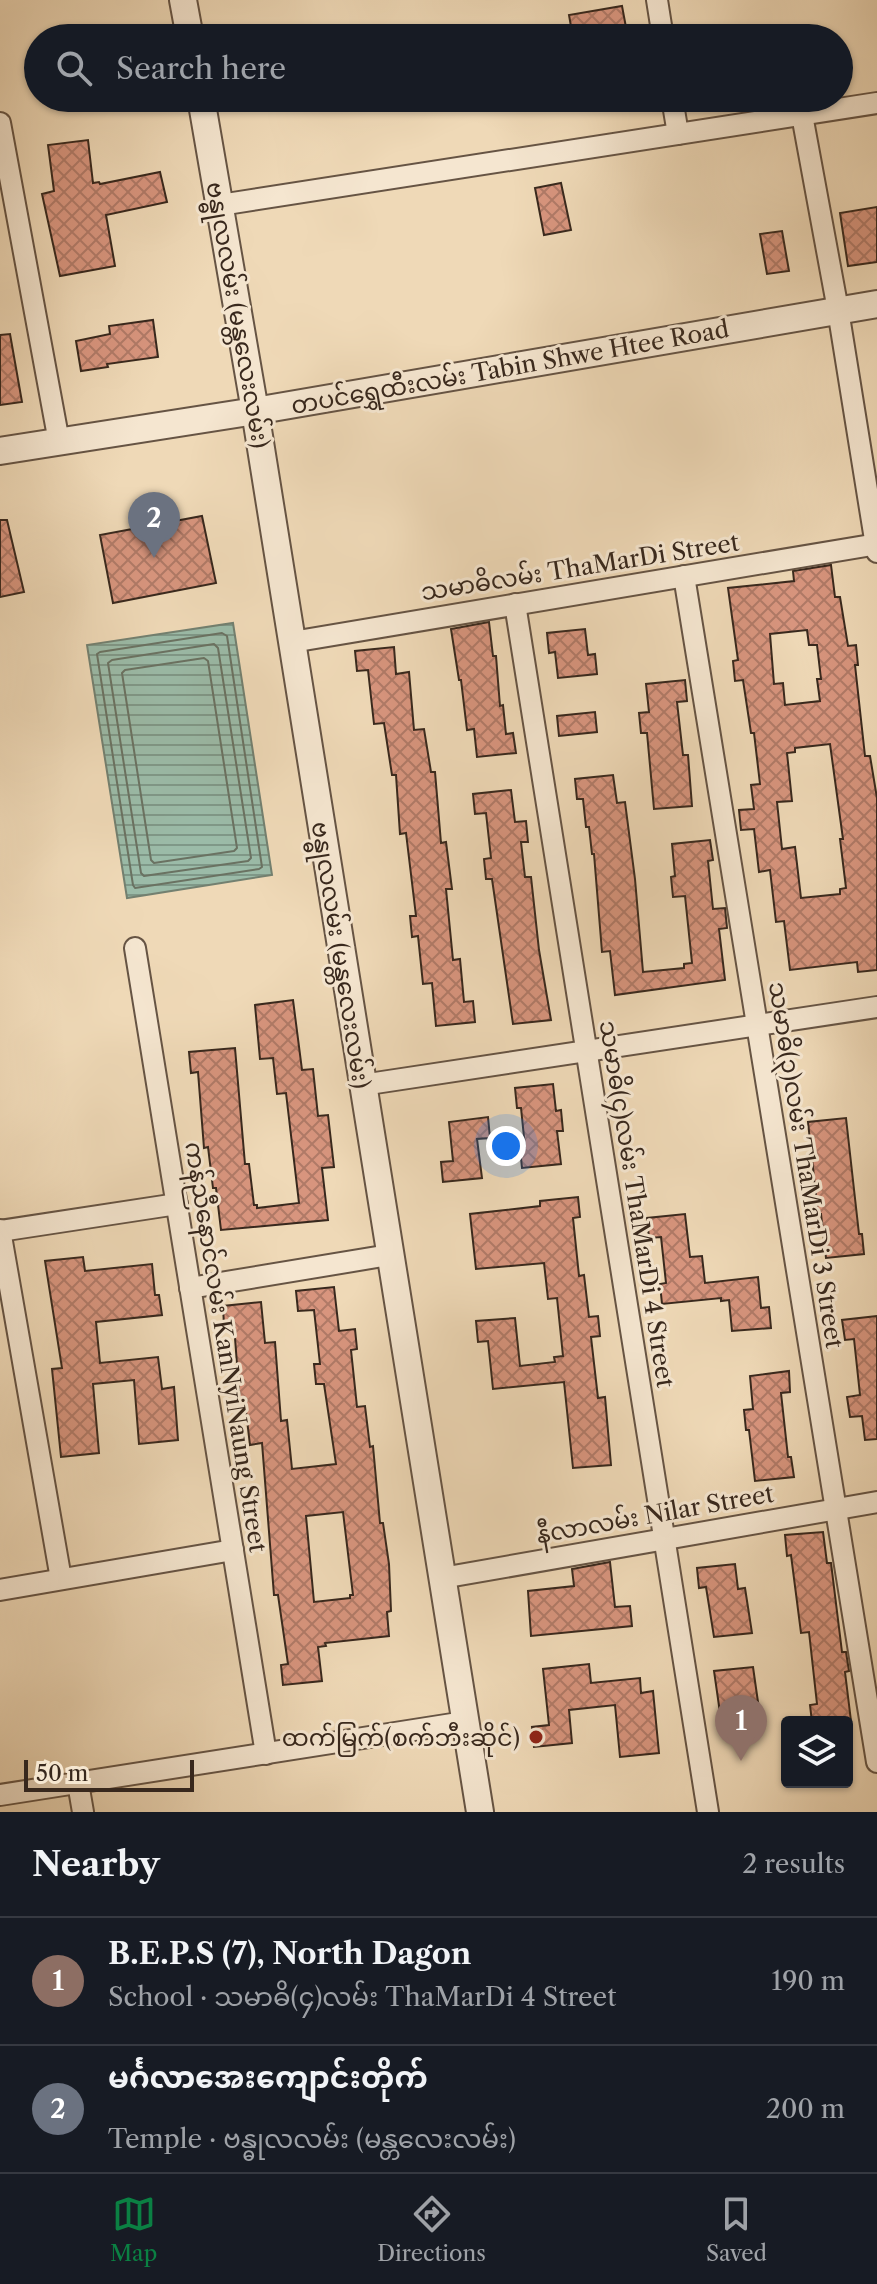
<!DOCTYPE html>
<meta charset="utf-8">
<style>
body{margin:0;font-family:"Libre Caslon Text","Noto Sans Myanmar",serif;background:#20242c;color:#f1f3f6}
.controls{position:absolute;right:24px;bottom:24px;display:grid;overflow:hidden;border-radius:8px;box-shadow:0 2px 6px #0004}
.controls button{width:72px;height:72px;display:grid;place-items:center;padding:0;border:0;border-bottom:2px solid #363941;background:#171b24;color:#f1f3f6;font:40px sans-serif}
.scale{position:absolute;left:24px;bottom:20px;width:170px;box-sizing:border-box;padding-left:8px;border:4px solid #38281d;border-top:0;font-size:22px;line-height:28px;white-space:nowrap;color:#38281d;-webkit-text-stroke:6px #f5e6d0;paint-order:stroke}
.you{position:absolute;left:506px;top:1146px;width:28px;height:28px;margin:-20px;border:6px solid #fff;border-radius:50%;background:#1a73e8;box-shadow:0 0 0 12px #1a73e833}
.badge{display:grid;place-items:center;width:52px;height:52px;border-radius:50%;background:#0b8043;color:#fff;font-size:26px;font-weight:700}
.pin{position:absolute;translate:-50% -66px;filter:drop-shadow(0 2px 4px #0008)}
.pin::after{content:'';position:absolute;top:42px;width:28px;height:24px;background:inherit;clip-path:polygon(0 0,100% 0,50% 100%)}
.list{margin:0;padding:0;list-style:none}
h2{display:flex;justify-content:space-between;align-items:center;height:104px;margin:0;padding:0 32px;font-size:34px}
h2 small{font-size:26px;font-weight:400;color:#9ea1a6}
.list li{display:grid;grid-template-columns:52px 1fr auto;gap:24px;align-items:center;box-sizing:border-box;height:128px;padding:0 32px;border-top:2px solid #363941}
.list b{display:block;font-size:30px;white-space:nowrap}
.list p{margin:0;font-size:26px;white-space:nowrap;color:#9ea1a6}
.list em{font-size:26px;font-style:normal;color:#9ea1a6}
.icon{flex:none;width:44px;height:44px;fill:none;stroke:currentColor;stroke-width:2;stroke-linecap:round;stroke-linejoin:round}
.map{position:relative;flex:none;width:877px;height:1812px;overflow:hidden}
.search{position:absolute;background:#171b24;box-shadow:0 2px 6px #0004;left:24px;right:24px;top:24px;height:88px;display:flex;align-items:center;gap:20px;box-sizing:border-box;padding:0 28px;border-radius:44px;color:#9ea1a6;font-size:30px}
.sheet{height:360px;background:#171b24}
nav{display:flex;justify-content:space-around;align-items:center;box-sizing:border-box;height:112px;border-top:2px solid #363941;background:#171b24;font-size:22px;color:#9ea1a6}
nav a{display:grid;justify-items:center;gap:4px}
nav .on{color:#0b8043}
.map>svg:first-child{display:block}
.water{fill:url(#water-rules);stroke:#738070;stroke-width:2}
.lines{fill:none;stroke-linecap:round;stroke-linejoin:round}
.shore{stroke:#6a7262;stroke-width:2}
.building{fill:url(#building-cross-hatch);stroke:#38281d;stroke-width:2;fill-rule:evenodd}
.minor-casing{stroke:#665444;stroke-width:24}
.tertiary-casing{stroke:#665444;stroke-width:30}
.minor{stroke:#f5e6d0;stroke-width:20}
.tertiary{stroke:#f5e6d0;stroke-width:26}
.poi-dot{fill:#8f2418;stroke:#f5e6d0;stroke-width:3}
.labels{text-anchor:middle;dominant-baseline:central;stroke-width:6;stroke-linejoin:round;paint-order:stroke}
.street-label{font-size:24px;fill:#38281d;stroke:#f5e6d0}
.poi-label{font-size:24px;fill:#38281d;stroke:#f5e6d0;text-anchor:end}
</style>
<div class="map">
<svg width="877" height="1812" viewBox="0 0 877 1812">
<defs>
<pattern id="water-rules" width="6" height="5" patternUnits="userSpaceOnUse" patternTransform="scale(2)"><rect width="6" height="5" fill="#9bbba8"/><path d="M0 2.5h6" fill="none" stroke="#7f9888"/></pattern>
<pattern id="building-cross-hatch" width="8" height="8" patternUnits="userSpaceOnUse" patternTransform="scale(2)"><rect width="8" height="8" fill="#d8957e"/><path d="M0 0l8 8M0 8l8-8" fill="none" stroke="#b07a67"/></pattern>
</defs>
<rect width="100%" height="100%" fill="#efd9b7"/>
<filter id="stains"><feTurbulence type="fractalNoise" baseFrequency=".0025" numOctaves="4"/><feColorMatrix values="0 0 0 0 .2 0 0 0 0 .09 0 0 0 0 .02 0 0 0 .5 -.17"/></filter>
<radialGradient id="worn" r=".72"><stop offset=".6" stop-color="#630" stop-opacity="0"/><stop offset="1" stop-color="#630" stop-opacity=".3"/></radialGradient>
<path class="water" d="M233,623L272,875L127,898L87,645Z"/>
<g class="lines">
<g class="shore">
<path d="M222,633L227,636L262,867L259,869L135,888L133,885L97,654L100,652Z"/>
<path d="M214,644L218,648L251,858L248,861L144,876L141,873L108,663L112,660Z"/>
<path d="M204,658L208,661L237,848L234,851L154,863L151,860L122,673L125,670Z"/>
</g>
</g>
<g class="building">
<path d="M622,6L628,38H573L569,15Z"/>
<path d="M88,140L93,183L99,182L100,184L160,172L167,202L106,215L115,266L60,276L42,194L54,191L48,145Z"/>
<path d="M561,183L571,230L544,235L535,188Z"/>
<path d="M877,207V262L848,266L840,213Z"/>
<path d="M782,231L789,271L767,274L760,234Z"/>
<path d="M153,320L158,357L107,364L108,367L81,371L76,341L110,334L109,326Z"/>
<path d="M10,334L22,402L0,405V335Z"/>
<path d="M202,516L216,583L113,603L100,535Z"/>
<path d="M0,520H7L24,592L0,597Z"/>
<path d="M831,565L835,597H840L848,646L856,645L858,665H855L865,756H870L877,798V970L858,972L857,962L790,970L784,921L776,922L770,870L759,872L754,829L741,830L739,810L754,809L751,785L760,784L754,733H751L743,680L735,681L733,661L738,660L728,588L794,581L793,571ZM807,630L809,645H817L821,679H817L820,701L785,705L783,683L774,684L770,634ZM830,744L843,839H840L846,888L840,889V894L801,898L795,847L782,849L777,802L792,801L787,753L795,752V748Z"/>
<path d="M489,622L493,656H496L500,706L503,705L506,734L513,733L516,753L477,757L474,729L467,730L461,680H459L451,629Z"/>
<path d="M585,629L588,655L595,654L597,674L558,678L555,652L549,653L547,633Z"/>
<path d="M394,647L396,674L409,672L414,730L424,729L431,772H435L441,843L446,842L452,889H446L453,960L460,959L464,1002L473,1001L475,1022L436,1026L432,983L423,984L418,936L412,937L410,916H416L406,833L400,834L396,775H392L384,723L374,724L368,670L357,671L355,651Z"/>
<path d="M685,680L687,701L677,702L683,755H688L692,806L654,809L647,733H641L639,713L649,712L646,684Z"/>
<path d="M595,712L597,732L559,736L557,716Z"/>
<path d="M613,775L617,803L625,802L635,879L643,972L684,968V964L692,963L685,896L673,897L671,877L675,876L672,844L710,840L713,860L708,861L713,909L725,908L727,928L719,929L725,980L615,995L610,951L602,952L594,854H592L589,827H586L583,799H577L575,779Z"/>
<path d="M511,790L515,822L526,821L528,842H521L525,877H531L539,950L551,1020L513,1024L492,879H486L484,859L491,858L486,813L475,814L473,794Z"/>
<path d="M293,1000L302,1070L313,1069L318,1116L328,1115L334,1167L322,1168L328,1220L221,1230L216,1188H213L208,1147L204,1148L198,1072L191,1073L189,1052L235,1048L245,1164H249L254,1205H257V1208L299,1203L286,1093L277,1094L273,1058L260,1059L255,1005Z"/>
<path d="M553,1084L556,1111L561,1110L563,1131H557L561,1164L522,1168L520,1148L525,1147L521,1108H517L515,1088Z"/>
<path d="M488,1117L490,1138L477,1139L482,1178L443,1182L441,1162L453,1161L449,1122Z"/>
<path d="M846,1118L859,1234H862L864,1254L826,1258L821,1214H818L808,1122Z"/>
<path d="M578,1197L580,1217L573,1218L579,1276L584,1275L589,1317L598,1316L600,1336L591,1337L598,1398L605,1397L611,1465L573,1468L564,1382L493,1389L488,1341L478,1342L476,1321L515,1318L520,1366L555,1362L554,1357L563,1356L557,1298L548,1299L544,1263L476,1269L470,1214L540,1206V1201Z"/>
<path d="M685,1214L690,1257L702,1256L705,1283L758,1277L761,1308L769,1307L771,1328L732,1331L729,1300L721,1301V1298L662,1304L660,1284L666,1283L661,1237L649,1238L647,1218Z"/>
<path d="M83,1257L85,1271L152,1264L155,1295H159L162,1315L96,1322L100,1363L158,1357L162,1389L174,1387L178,1440L139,1444L134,1380L93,1384L99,1453L61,1457L52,1369L62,1368L45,1261Z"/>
<path d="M334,1287L339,1331L355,1329L357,1349L351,1350L357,1407L365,1406L370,1447L373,1446L380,1523H383L389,1564L391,1611L387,1612L389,1636L325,1643L326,1646L318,1647L322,1681L283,1685L281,1665L288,1664L278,1595H274L262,1443L250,1445L245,1403H240L234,1325L224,1326L223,1306L261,1302L265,1343L275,1342L281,1421L287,1420L292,1469L336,1464L324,1384H316L314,1364H320L314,1310L298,1311L296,1291ZM343,1512L353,1595H350V1598L314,1602L306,1516Z"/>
<path d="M877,1316V1439L865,1440L862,1416L850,1417L847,1397L860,1395L854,1339L845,1340L842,1320Z"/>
<path d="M789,1371L790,1392L781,1393L788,1457H791L794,1477L755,1481L749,1430H746L744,1410L753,1409L750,1376Z"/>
<path d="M823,1532L827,1563H831L842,1652H846L849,1671L845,1672L851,1721L812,1722L810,1705L817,1704L809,1632L801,1633L791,1555L787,1556L785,1535Z"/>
<path d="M610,1562L615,1607L630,1606L632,1626L531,1636L528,1591L574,1586L572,1569Z"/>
<path d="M735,1564L738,1589L745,1588L752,1633L714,1637L706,1587L699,1588L697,1568Z"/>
<path d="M589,1664L591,1683L640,1678L641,1693L653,1691L659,1753L620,1757L615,1705L569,1710L572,1743L534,1747L532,1727L549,1725L543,1669Z"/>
<path d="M753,1667L761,1723L722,1727L714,1671Z"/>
</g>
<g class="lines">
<g class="minor-casing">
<g id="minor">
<path d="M657,0L663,38"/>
<path d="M672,98L678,134"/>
<path d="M802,115L838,310L877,552"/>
<path d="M0,123L59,442"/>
<path d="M220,205L877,103"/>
<path d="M684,576L877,1762"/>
<path d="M515,604L708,1812"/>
<path d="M292,642L877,544"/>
<path d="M135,948L266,1754"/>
<path d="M362,1085L877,1007"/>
<path d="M0,1230L61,1579"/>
<path d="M0,1231L177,1204"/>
<path d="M190,1288L389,1255"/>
<path d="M442,1578L877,1502"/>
<path d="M0,1590L233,1550"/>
<path d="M78,1783L83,1812"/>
<path d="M0,1795L465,1722"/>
</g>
</g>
<g class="tertiary-casing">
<g id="tertiary">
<path d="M183,0L190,38"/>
<path d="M201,98L255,411L480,1812"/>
<path d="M0,451L255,411L877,304"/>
</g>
</g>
<use href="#minor" class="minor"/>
<use href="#tertiary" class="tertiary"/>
</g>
<circle class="poi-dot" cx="536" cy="1737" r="8"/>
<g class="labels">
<g class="street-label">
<text transform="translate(238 315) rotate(80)">ဗန္ဓုလလမ်း (မန္တလေးလမ်း)</text>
<text transform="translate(510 367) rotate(-10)">တပင်ရွှေထီးလမ်း Tabin Shwe Htee Road</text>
<text transform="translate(580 567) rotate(-9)">သမာဓိလမ်း ThaMarDi Street</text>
<text transform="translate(341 955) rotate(81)">ဗန္ဓုလလမ်း (မန္တလေးလမ်း)</text>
<text transform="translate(806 1165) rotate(81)">သမာဓိ(၃)လမ်း ThaMarDi 3 Street</text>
<text transform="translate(637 1204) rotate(81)">သမာဓိ(၄)လမ်း ThaMarDi 4 Street</text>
<text transform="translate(226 1347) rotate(81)">ကန်ညီနောင်လမ်း KanNyiNaung Street</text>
<text transform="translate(655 1514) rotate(-10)">နီလာလမ်း Nilar Street</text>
</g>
<g class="poi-label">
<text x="520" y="1737">ထက်မြက်(စက်ဘီးဆိုင်)</text>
</g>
</g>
<rect width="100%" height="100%" filter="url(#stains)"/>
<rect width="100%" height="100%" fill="url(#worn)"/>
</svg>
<div class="controls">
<button><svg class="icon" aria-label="layers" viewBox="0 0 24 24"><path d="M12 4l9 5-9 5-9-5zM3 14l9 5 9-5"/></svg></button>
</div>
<div class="scale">50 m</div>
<div class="you"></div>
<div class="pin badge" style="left:741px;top:1761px;background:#8d6e63">1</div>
<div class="pin badge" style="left:154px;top:558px;background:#6b7280">2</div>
<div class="search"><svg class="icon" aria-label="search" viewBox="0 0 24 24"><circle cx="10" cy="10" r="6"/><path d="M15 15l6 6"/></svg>Search here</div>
</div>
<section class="sheet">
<h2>Nearby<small>2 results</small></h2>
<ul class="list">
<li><span class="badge" style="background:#8d6e63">1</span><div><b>B.E.P.S (7), North Dagon</b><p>School · သမာဓိ(၄)လမ်း ThaMarDi 4 Street</p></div><em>190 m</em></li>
<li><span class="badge" style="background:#6b7280">2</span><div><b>မင်္ဂလာအေးကျောင်းတိုက်</b><p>Temple · ဗန္ဓုလလမ်း (မန္တလေးလမ်း)</p></div><em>200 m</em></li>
</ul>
</section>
<nav>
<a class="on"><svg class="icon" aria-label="map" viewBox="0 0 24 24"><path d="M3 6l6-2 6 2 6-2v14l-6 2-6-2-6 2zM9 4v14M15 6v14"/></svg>Map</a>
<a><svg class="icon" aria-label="directions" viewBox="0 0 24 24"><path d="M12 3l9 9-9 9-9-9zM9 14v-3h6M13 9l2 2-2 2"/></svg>Directions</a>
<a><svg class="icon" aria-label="saved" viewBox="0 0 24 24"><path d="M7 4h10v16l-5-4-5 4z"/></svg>Saved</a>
</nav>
